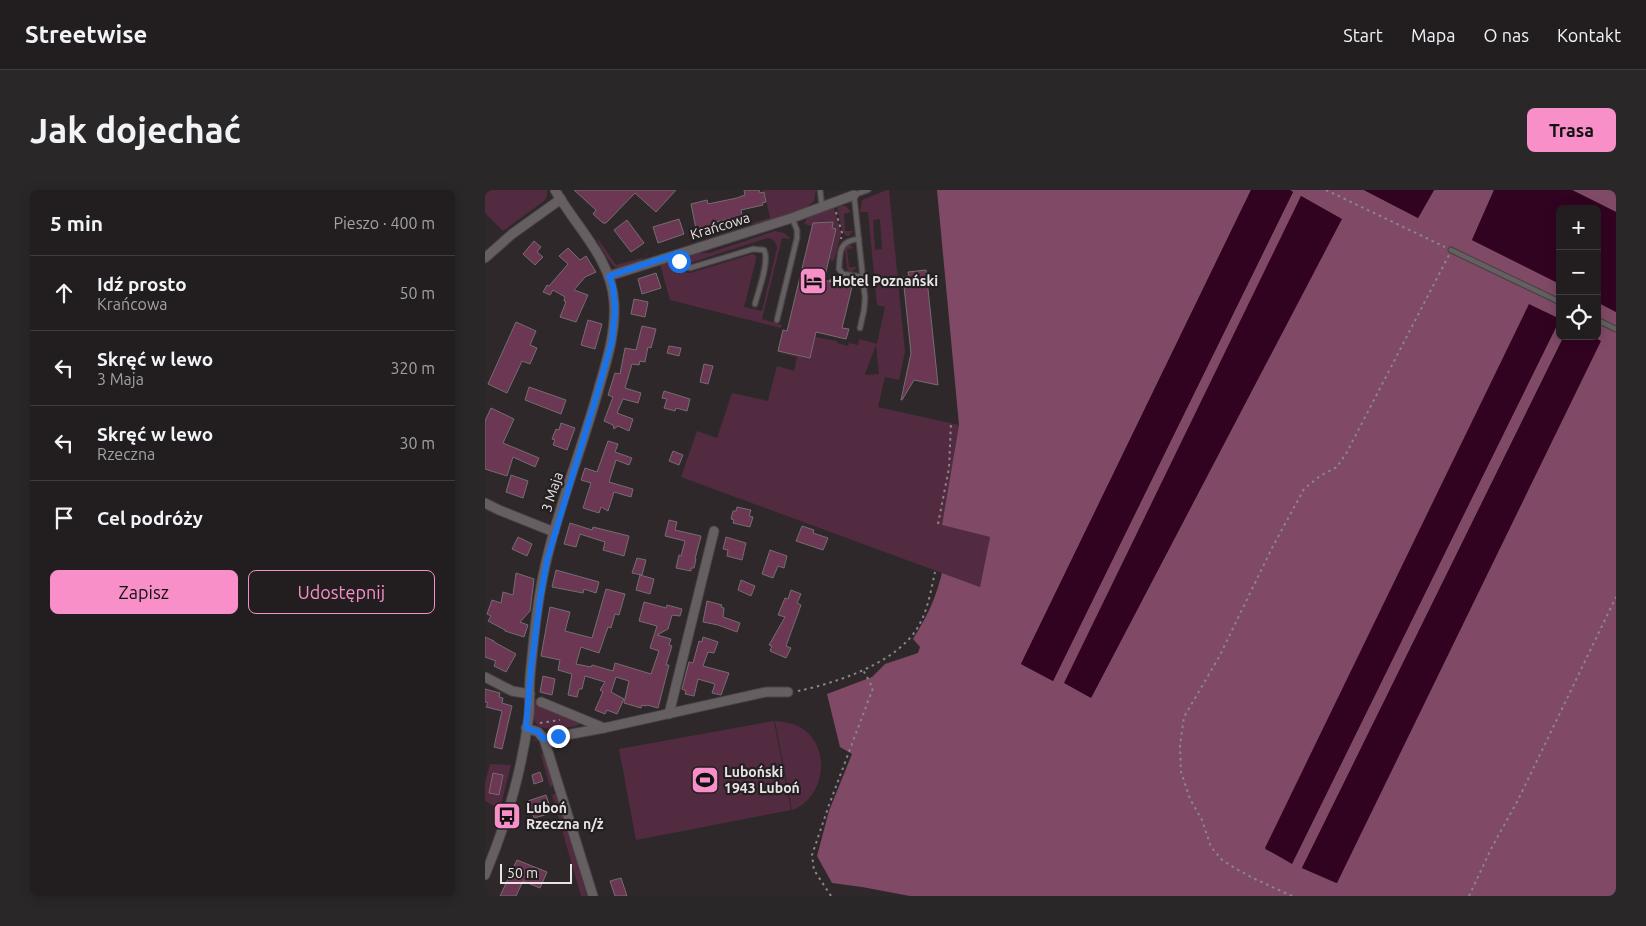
<!DOCTYPE html>
<html lang="pl">
<meta charset="utf-8">
<style>
body{margin:0;font-family:Ubuntu,sans-serif;background:#2a2729;color:#f1f3f6}
.controls{position:absolute;right:15px;top:15px;display:grid;overflow:hidden;border-radius:8px;box-shadow:0 2px 12px #0003}
.controls button{width:45px;height:45px;display:grid;place-items:center;padding:0;border:0;border-bottom:1px solid #3f3c3e;background:#221e20;color:#f1f3f6;font:25px sans-serif}
.scale{position:absolute;left:15px;bottom:12px;width:72px;box-sizing:border-box;padding-left:5px;border:2px solid #e8e4e6;border-top:0;font-size:14px;line-height:18px;white-space:nowrap;color:#e8e4e6;-webkit-text-stroke:4px #241f21;paint-order:stroke}
.stop{position:absolute;width:15px;height:15px;margin:-11px;border:4px solid #1a73e8;border-radius:50%;background:#fff}
.stop.end{background:#1a73e8;border-color:#fff;box-shadow:0 1px 5px #0008}
.list{margin:0;padding:0;list-style:none}
h2{display:flex;justify-content:space-between;align-items:center;height:65px;margin:0;padding:0 20px;font-size:21px}
h2 small{font-size:16px;font-weight:400;color:#a2a2a5}
.list li{display:grid;grid-template-columns:32px 1fr auto;gap:15px;align-items:center;box-sizing:border-box;height:75px;padding:0 20px;border-top:1px solid #3f3c3e}
.list b{display:block;font-size:19px;white-space:nowrap}
.list p{margin:0;font-size:16px;white-space:nowrap;color:#a2a2a5}
.list em{font-size:16px;font-style:normal;color:#a2a2a5}
.actions{display:flex;gap:10px;padding:15px 20px}
.actions a{flex:1;padding:11px 0;border:1px solid #f98fc8;border-radius:8px;text-align:center;font-size:18px;color:#f98fc8}
.actions .main{background:#f98fc8;color:#111}
.icon{flex:none;width:28px;height:28px;fill:none;stroke:currentColor;stroke-width:2;stroke-linecap:round;stroke-linejoin:round}
.map{position:relative;flex:none;width:1131px;height:706px;overflow:hidden;border-radius:8px}
header{display:flex;align-items:center;gap:30px;box-sizing:border-box;height:70px;padding:0 25px;background:#221e20;border-bottom:1px solid #3f3c3e}
header strong{font-size:24px}
nav{display:flex;gap:28px;margin-inline-start:auto;font-size:18px}
.intro{display:flex;align-items:center;justify-content:space-between;box-sizing:border-box;height:120px;padding:0 30px}
h1{margin:0;font-size:35px}
.button{padding:12px 22px;border-radius:8px;background:#f98fc8;color:#111;font-size:18px;font-weight:700}
main{display:flex;gap:30px;padding:0 30px}
aside{flex:1;background:#221e20;border-radius:8px;box-shadow:0 2px 12px #0003}
.map>svg:first-child{display:block}
.green{fill:#532b40;fill-rule:evenodd}
.forest{fill:#804a67;fill-rule:evenodd}
.water{fill:#320321}
.building{fill:#6b3753;stroke:#746d71}
.lines{fill:none;stroke-linecap:round;stroke-linejoin:round}
.lane-casing{stroke:#484446;stroke-width:7}
.street-casing{stroke:#484446;stroke-width:11}
.path{stroke:#8b8689;stroke-width:2;stroke-dasharray:2.5 4;stroke-linecap:butt}
.lane{stroke:#655f62;stroke-width:4.5}
.street{stroke:#655f62;stroke-width:9}
.route{stroke:#1a73e8;stroke-width:6}
.labels{text-anchor:middle;dominant-baseline:central;stroke-width:4.5;stroke-linejoin:round;paint-order:stroke}
.street-label{font-size:14px;fill:#e8e4e6;stroke:#241f21}
.poi-label{font-size:14px;font-weight:bold;fill:#e8e4e6;stroke:#241f21;text-anchor:start}
</style>
<header>
<strong>Streetwise</strong>
<nav><a>Start</a><a>Mapa</a><a>O nas</a><a>Kontakt</a></nav>
</header>
<div class="intro"><h1>Jak dojechać</h1><a class="button">Trasa</a></div>
<main>
<aside>
<h2>5 min<small>Pieszo · 400 m</small></h2>
<ul class="list">
<li><svg class="icon" aria-label="ahead" viewBox="0 0 24 24"><path d="M12 20V5M6 11l6-6 6 6"/></svg><div><b>Idź prosto</b><p>Krańcowa</p></div><em>50 m</em></li>
<li><svg class="icon" aria-label="left" viewBox="0 0 24 24"><path d="M17 20v-9H6M10 6l-5 5 5 5"/></svg><div><b>Skręć w lewo</b><p>3 Maja</p></div><em>320 m</em></li>
<li><svg class="icon" aria-label="left" viewBox="0 0 24 24"><path d="M17 20v-9H6M10 6l-5 5 5 5"/></svg><div><b>Skręć w lewo</b><p>Rzeczna</p></div><em>30 m</em></li>
<li><svg class="icon" aria-label="arrive" viewBox="0 0 24 24"><path d="M6 21V4h12l-3 4 3 4H6"/></svg><div><b>Cel podróży</b></div></li>
</ul>
<div class="actions"><a class="main">Zapisz</a><a>Udostępnij</a></div>
</aside>
<div class="map">
<svg width="1131" height="706" viewBox="0 0 1131 706">
<rect width="100%" height="100%" fill="#2e282b"/>
<g class="green">
<path d="M0,0H62V6L59,11L18,41L0,23Z"/>
<path d="M279,0H331L329,11L320,19L269,36L268,33L285,28Z"/>
<path d="M402,0H404L420,162L414,190L400,187L393,217L474,235L457,335L505,347L495,397L196,287L212,241L232,248L247,203L283,211L292,176L309,181L312,167L292,162L325,168L330,147L352,151V153L363,156L364,153L373,155L374,149L392,154L400,117L392,115L383,22H375L377,10ZM395,29L397,59L390,60L388,30ZM391,155L394,184L381,185L380,184Z"/>
<path d="M353,16H361L366,22L359,24L360,41H368L364,46H361L358,42L352,18L354,17Z"/>
<path d="M349,17L356,44L349,71L344,70L351,39L347,38L348,32L328,33L327,36L319,34L323,26Z"/>
<path d="M290,41L299,43L306,49L297,48L277,129L297,135L296,138L185,110L175,74L189,70C192,79 197,83 205,83L268,64L271,66V69L259,117L277,121L292,58C292,53 288,48 282,48L205,73L199,72L197,68L214,63H224Z"/>
<path d="M112,48L131,75L161,67L162,62V66L157,69L156,72C149,74 139,79 132,78C126,76 113,54 112,48Z"/>
<path d="M365,55L369,58L362,59L364,77H371V78L367,82L363,81L362,78L360,59L362,56Z"/>
<path d="M50,507L54,516L56,515L95,532L94,535C84,538 51,545 49,528C48,522 50,514 50,507Z"/>
<path d="M289,531L306,620L151,650L134,559Z"/>
<path d="M290,531C298,532 306,533 313,536C347,553 342,607 307,620Z"/>
<path d="M49,549L52,550L56,564H59L68,596L65,597L52,551L47,550Z"/>
<path d="M5,574L26,575L15,619L0,611V593Z"/>
<path d="M71,604L102,706H96L67,605Z"/>
</g>
<g class="forest">
<path d="M452,0H766L536,474L568,491L808,2L805,0H879L933,28L949,0H1009L987,50L1075,94V128L780,659L807,673L1075,129V146H1079L817,678L851,693L1115,151L1107,146H1112V112L1131,122V706H425L377,697L347,693L332,666L344,621L367,564L355,557L342,504L387,487L400,474L433,463L435,457L428,449C443,425 450,410 457,383L495,397L505,347L457,335L474,235ZM816,6L856,29L606,508Z"/>
<path d="M1087,0H1131V22Z"/>
</g>
<g class="water">
<path d="M766,0H805L808,2L568,491L536,474Z"/>
<path d="M879,0H949L933,28Z"/>
<path d="M1009,0H1087L1131,22V122L1112,112V19H1075V94L987,50Z"/>
<path d="M816,6L857,29L606,508L579,493Z"/>
<path d="M1044,114L1075,129L807,674L780,658Z"/>
<path d="M1079,146H1107L1116,151L852,693L817,678Z"/>
</g>
<g class="building">
<path d="M89,0H191L171,22L150,3L121,33H118L108,24L111,20Z"/>
<path d="M259,0H274L275,3L279,2L281,12L277,13L278,15L256,20L257,26L227,33V35L211,39L206,14L222,10L223,14L252,8L260,5Z"/>
<path d="M194,29L199,44L173,53L168,37Z"/>
<path d="M142,30L159,53L146,62L129,40Z"/>
<path d="M348,32L347,38L351,39L339,90L367,97L357,138L364,139L361,149L331,142L325,168L293,161L298,140L302,141L328,33Z"/>
<path d="M49,51L56,57L52,62L58,67L50,75L38,64Z"/>
<path d="M83,58L95,70L101,66L111,82L100,87L89,100L103,105L91,132L75,127L81,112L79,111L80,107L68,100L65,105L58,102L62,95L64,96L83,74L74,66Z"/>
<path d="M441,80L453,195L429,190L417,210H416L426,163L418,87L424,86L423,82Z"/>
<path d="M171,83L176,98L157,104L153,89Z"/>
<path d="M149,109L163,112L160,127L146,124Z"/>
<path d="M103,130L117,134L110,159L96,155Z"/>
<path d="M31,132L51,141L45,155L52,158L45,174L37,171L22,203L3,194Z"/>
<path d="M157,136L171,139L166,158L163,157L160,172L155,171L154,175L147,174L140,198L156,203L153,213L138,209L132,223L148,229L144,241L133,236L129,239L128,235L119,231L128,207L123,205L130,183L135,184L140,158L151,160Z"/>
<path d="M184,156L196,158L194,166L182,163Z"/>
<path d="M219,174L228,176L223,194L215,192Z"/>
<path d="M44,197L81,210L76,224L40,210Z"/>
<path d="M179,201L205,209L202,221L191,218L190,221L179,218L182,209L177,208Z"/>
<path d="M6,218L29,229L18,253L54,268L50,277L28,267L22,286L0,279V231Z"/>
<path d="M76,233L90,238L82,260L68,255L70,250L67,249L71,239L74,240Z"/>
<path d="M123,251L133,254L130,262L147,268L144,275L131,270L124,292L148,299L146,307L129,302L123,321L116,317L114,323L98,318L106,293L96,290L100,278L112,282Z"/>
<path d="M188,261L198,265L194,275L184,271Z"/>
<path d="M26,285L43,291L38,308L21,302Z"/>
<path d="M252,317L266,320L264,326L268,327L265,337L248,333L249,330L246,329L248,321H251Z"/>
<path d="M184,330L192,332L190,340L216,346L210,369H211L209,378H206V381L191,378L194,365L196,366L200,351L180,346Z"/>
<path d="M85,333L107,340L108,337L144,346L139,366L118,360L120,352L95,344L91,357L79,354Z"/>
<path d="M317,336L329,340L328,343L343,348L338,360L311,351Z"/>
<path d="M33,347L47,354L42,366L27,359Z"/>
<path d="M241,347L261,353L257,370L242,366L243,360L238,359Z"/>
<path d="M285,360L302,366L299,378L293,376L288,388L277,384Z"/>
<path d="M152,368L161,370L157,385L147,383Z"/>
<path d="M71,380L114,392L111,403L99,399L98,403L67,397Z"/>
<path d="M31,383L49,389L45,421L35,432L43,435L39,447L20,441V440L3,431L6,426L2,424L7,410L16,413L18,402L28,405Z"/>
<path d="M155,385L169,389L165,404L151,400Z"/>
<path d="M256,390L270,396L266,406L253,400Z"/>
<path d="M121,399L140,404L134,425L130,424L126,438L123,437L114,463L96,457L91,474L106,477L107,475L128,481L130,473L166,484L174,461L165,458L172,436L154,431L159,412L181,418L182,415L197,419L195,426L187,425L183,439L172,445L186,449L184,455L187,456L181,475H184L173,518L162,515L161,516L157,515L156,518L139,513L144,491L131,487L126,502L139,509L132,524L122,520L120,524L110,520L118,502L115,500L120,492L100,486L97,499H94L92,507L83,505L87,484L73,480L75,470L56,466L65,417L85,422L80,441L107,448Z"/>
<path d="M306,400L316,404L312,413L316,415L301,456L306,458L301,468L285,461L287,456L284,455L300,427L293,425L300,408L303,409Z"/>
<path d="M222,411L237,415L236,417L239,418L238,427L255,433L252,442L233,435L218,432Z"/>
<path d="M0,447L9,451V452L31,464L21,482L9,476L11,471L0,467Z"/>
<path d="M218,447L233,452L229,463L223,462L218,476L244,483L236,505L227,503L230,494L213,489L209,506L200,504L201,501L197,499L204,472L208,473L214,451L217,452Z"/>
<path d="M58,486L70,489L67,505L55,502Z"/>
<path d="M0,499L15,503L14,507L18,508L17,513L27,516L17,559L9,557L17,521L1,517L3,513L0,512Z"/>
<path d="M55,582L58,591L49,594L47,585Z"/>
<path d="M8,583L18,585L14,605L4,603Z"/>
<path d="M61,605L67,623L49,628L43,611Z"/>
<path d="M32,670L62,682L55,698L38,691L31,706H15Z"/>
<path d="M136,688L142,706H130L125,691Z"/>
</g>
<g class="lines">
<g class="lane-casing">
<g id="lane">
<path d="M335,0L337,17"/>
<path d="M374,49C354,51 355,61 354,79L358,84L378,87"/>
<path d="M966,60L1075,112"/>
<path d="M191,65L195,74L205,78L268,59L279,60C285,71 273,102 270,114"/>
<path d="M292,130L312,48V40L307,28"/>
<path d="M1112,130L1131,139"/>
<path d="M375,138L379,120L380,108L369,5L383,0"/>
</g>
</g>
<g class="street-casing">
<g id="street">
<path d="M0,68L27,44L76,9"/>
<path d="M124,86L307,28L369,5"/>
<path d="M0,313L14,320L69,342"/>
<path d="M0,487L27,501L45,504"/>
<path d="M56,512L119,538"/>
<path d="M184,524L229,341"/>
<path d="M41,538L53,542L59,549L108,706"/>
<path d="M59,549L119,538L281,502H303"/>
<path d="M0,685C21,635 37,580 44,525C45,512 44,500 45,487C49,445 53,401 64,360C78,304 100,250 115,194C123,167 131,140 129,112C126,68 91,37 70,0"/>
</g>
</g>
<g class="path">
<path d="M841,0L960,57"/>
<path d="M351,22L357,43L356,49"/>
<path d="M345,92L346,88L349,84"/>
<path d="M453,334L464,278L466,233"/>
<path d="M313,501C351,493 412,473 433,437C443,420 446,400 450,382"/>
<path d="M55,533L75,530"/>
<path d="M346,706L329,680L327,665L344,615L388,498L378,480"/>
<path d="M807,706L770,689L753,680L737,670L726,657L717,630L705,609L696,582L695,555L699,527L734,467L787,358L819,299L835,286L852,277L862,262L964,65"/>
<path d="M984,706L1007,657L1033,610L1131,407"/>
</g>
<use href="#lane" class="lane"/>
<use href="#street" class="street"/>
</g>
<g class="lines">
<path class="route" d="M73,546L59,549L53,542L41,538L46,478L55,409L62,370L110,211L127,151L130,119L128,97L124,86L191,64L194,71"/>
</g>
<defs>
<g id="hotel-square" transform="scale(1.4375)"><rect x="-9" y="-9" width="18" height="18" rx="4" fill="#f98fc8" stroke="#241f21"/><path d="M-6-4.5h1.5V1H6V5H4.5V3h-9V5H-6ZM-4 0a1.8 1.8 0 1 1 3.6 0ZM.5 0V-2.5h3Q6-2.5 6 0Z" fill="#111"/></g>
<g id="stadium-square" transform="scale(1.4375)"><rect x="-9" y="-9" width="18" height="18" rx="4" fill="#f98fc8" stroke="#241f21"/><path d="M0-5a6.5 5 0 1 0 0 10a6.5 5 0 1 0 0-10ZM-3.5-1.8h7v3.6h-7Z" fill="#111"/></g>
<g id="bus-square" transform="scale(1.4375)"><rect x="-9" y="-9" width="18" height="18" rx="4" fill="#f98fc8" stroke="#241f21"/><path d="M-5-6H5V4H4V6H2V4H-2V6H-4V4H-5ZM-3.5-4V0h7V-4ZM-3.5 1.2v1.5H-2V1.2ZM2 1.2v1.5H3.5V1.2Z" fill="#111"/></g>
</defs>
<g fill-rule="evenodd">
<use href="#hotel-square" x="328" y="91"/>
<use href="#stadium-square" x="220" y="590"/>
<use href="#bus-square" x="22" y="626"/>
</g>
<g class="labels">
<g class="street-label">
<text transform="translate(235 36) rotate(-17)">Krańcowa</text>
<text transform="translate(67 302) rotate(-72)">3 Maja</text>
</g>
<g class="poi-label">
<text x="347" y="91">Hotel Poznański</text>
<text x="239" y="582">Luboński<tspan x="239" dy="16">1943 Luboń</tspan></text>
<text x="41" y="618">Luboń<tspan x="41" dy="16">Rzeczna n/ż</tspan></text>
</g>
</g>
</svg>
<div class="controls">
<button>+</button>
<button>−</button>
<button><svg class="icon" aria-label="locate" viewBox="0 0 24 24"><circle cx="12" cy="12" r="6"/><path d="M12 2v4M12 18v4M2 12h4M18 12h4"/></svg></button>
</div>
<div class="scale">50 m</div>
<div class="stop" style="left:194px;top:71px"></div>
<div class="stop end" style="left:73px;top:546px"></div>
</div>
</main>
